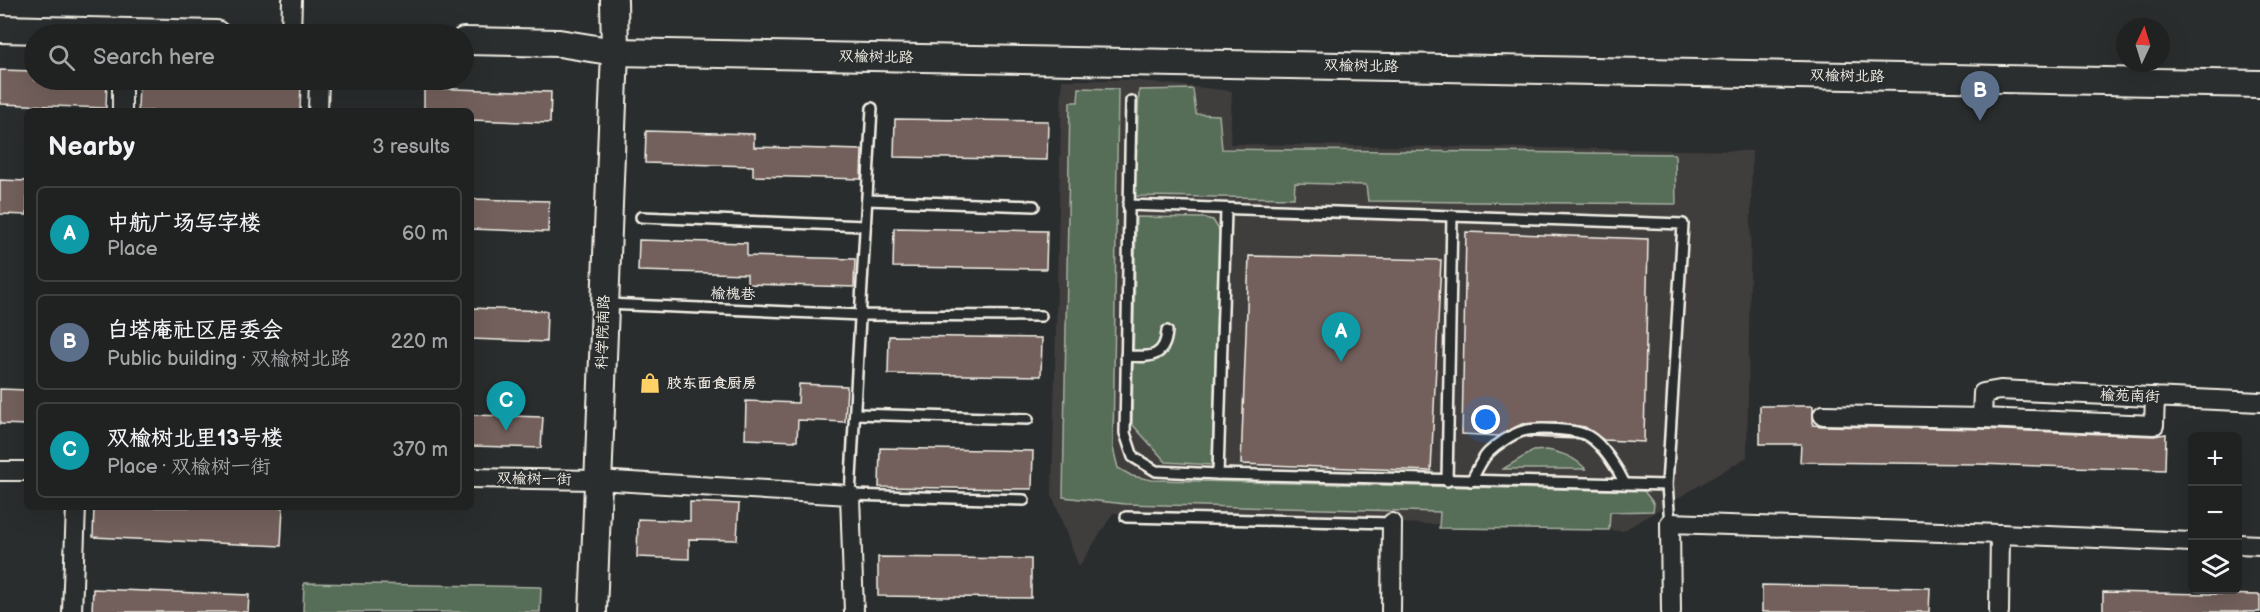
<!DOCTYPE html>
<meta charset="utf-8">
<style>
body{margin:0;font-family:"Balsamiq Sans","LXGW WenKai TC",sans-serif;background:#282a2a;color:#f1f3f6}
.controls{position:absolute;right:18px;bottom:18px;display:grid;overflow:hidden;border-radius:9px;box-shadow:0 6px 24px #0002}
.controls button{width:54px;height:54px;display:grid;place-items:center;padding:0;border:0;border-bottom:2px solid #3d3f40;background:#202222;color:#f1f3f6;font:30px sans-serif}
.compass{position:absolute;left:2116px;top:18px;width:54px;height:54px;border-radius:50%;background:#202222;box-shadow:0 6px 24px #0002;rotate:4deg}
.you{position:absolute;left:1486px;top:420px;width:21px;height:21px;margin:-15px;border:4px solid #fff;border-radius:50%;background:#1a73e8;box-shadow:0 0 0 9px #1a73e833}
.badge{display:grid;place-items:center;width:39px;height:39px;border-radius:50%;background:#1a73e8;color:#fff;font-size:20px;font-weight:700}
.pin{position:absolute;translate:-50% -50px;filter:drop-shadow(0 2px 3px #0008)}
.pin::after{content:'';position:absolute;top:32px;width:21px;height:18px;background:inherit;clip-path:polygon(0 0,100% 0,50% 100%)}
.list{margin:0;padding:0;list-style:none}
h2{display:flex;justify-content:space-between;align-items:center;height:78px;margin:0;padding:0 24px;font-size:26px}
h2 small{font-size:20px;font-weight:400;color:#a2a4a5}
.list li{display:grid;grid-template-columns:39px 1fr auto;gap:18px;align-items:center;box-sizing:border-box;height:96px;margin:0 12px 12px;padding:0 12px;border:2px solid #3d3f40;border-radius:9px}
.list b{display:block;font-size:22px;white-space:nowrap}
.list p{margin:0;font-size:20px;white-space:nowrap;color:#a2a4a5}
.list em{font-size:20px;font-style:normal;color:#a2a4a5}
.icon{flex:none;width:33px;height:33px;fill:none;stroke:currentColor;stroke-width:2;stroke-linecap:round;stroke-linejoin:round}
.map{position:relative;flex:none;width:2260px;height:612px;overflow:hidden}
.search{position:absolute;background:#202222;box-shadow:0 6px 24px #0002;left:24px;top:24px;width:450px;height:66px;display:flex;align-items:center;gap:15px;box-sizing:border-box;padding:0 21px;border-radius:33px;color:#a2a4a5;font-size:22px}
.panel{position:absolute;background:#202222;box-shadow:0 6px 24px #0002;left:24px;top:108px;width:450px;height:402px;border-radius:9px}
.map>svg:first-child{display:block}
.built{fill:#403d3c}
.green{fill:#576d58;stroke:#a6afa0;stroke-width:1.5}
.building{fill:#73615b;stroke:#f4f1e8;stroke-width:1.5}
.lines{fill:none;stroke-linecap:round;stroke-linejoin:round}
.lane-casing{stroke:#f4f1e8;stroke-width:14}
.street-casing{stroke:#f4f1e8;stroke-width:22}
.secondary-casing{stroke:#f4f1e8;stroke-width:30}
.lane{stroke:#2a2d2e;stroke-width:9}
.street{stroke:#2a2d2e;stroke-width:18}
.secondary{stroke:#2a2d2e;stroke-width:26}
.labels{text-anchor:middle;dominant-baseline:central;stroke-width:4.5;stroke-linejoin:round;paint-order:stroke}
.street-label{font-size:15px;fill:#f4f1e8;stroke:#2a2d2e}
.poi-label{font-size:15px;font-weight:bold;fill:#f4f1e8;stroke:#2a2d2e;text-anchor:start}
</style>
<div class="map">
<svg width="2260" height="612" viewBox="0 0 2260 612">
<rect width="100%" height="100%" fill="#2a2d2e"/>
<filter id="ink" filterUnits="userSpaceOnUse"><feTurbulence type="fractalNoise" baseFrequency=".0167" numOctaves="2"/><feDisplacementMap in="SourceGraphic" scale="12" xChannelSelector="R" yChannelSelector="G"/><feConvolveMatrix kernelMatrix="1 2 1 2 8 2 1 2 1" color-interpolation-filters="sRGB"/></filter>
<g filter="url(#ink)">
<path class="built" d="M1062,80H1131L1232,91L1230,144L1752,151L1747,457L1623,531L1113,513L1079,567L1052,495Z"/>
<g class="green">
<path d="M1079,88L1118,89L1113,448L1118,468L1132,476L1152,480L1644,491L1654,504L1653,511L1610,512L1609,530L1439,528L1440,512L1125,504L1063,497L1070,102H1078Z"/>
<path d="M1193,89L1196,114L1219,115L1222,149L1675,154L1676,204L1368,201L1366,185L1295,183L1294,198L1135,196L1139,90Z"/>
<path d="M1136,217L1204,218L1213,220L1219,230L1212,465L1166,462L1132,424Z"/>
<path d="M1547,450C1563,453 1574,457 1586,469H1503L1533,451Z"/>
<path d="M304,583L541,587L540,612H303Z"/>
</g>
<g class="building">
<path d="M0,70L34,71V80H107L106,108L0,104Z"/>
<path d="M139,80L301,83L300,111H138Z"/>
<path d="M424,88L551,92L550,123L471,120V111H424Z"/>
<path d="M895,119L1048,121L1047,160L894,157Z"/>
<path d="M646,131L754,134V147L862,150L861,179L753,176V166L645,163Z"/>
<path d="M0,180L27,181V215L0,214Z"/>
<path d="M471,199L549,201L548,232L471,229Z"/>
<path d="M894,228L1047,231L1046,269L893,267Z"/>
<path d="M1466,232L1648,239L1644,442L1604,440L1585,427L1556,423L1522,424L1499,436L1462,434Z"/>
<path d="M639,240L747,243V256L855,259L854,287L747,284V274L638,271Z"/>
<path d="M1249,256L1441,260L1431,471L1241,464Z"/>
<path d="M471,308L547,311L546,342L471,339Z"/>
<path d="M889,336L1042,338L1041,376L888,374Z"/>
<path d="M799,384L847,386L845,422L798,420L797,441L745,439L746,401L798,403Z"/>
<path d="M0,389L27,390V425L0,424Z"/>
<path d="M1760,406H1813V425L1823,426L1982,429L2154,436L2166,434L2165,470L1977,464L1800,462L1801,444H1760Z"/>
<path d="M471,415L543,417L541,448L471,446Z"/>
<path d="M1537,436H1555L1577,439L1527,437Z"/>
<path d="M880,448L1033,451L1032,489L879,487Z"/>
<path d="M690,502L739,504L737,540L689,539V559L637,557L638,519L690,521Z"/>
<path d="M94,507H283L281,546L93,537Z"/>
<path d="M878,557L1031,559V598L878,596Z"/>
<path d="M1762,585L1930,588L1929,612H1762Z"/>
<path d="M93,589L249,595L248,612H92Z"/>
<path d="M2103,592L2260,595V612H2103Z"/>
</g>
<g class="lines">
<g class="lane-casing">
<g id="lane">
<path d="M1131,101L1125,433L1133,457L1156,471L1218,474L1667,485"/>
<path d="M872,108L850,495L1024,500"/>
<path d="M867,200L1034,206"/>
<path d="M1128,205L1683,224L1667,485L1670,523"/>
<path d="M641,217L865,226"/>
<path d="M606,304L861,315L1041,316"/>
<path d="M1126,356C1149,357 1165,359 1167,331"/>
<path d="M855,414L1028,419"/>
<path d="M1218,474L1226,210"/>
<path d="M1447,481L1452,216"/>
<path d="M1471,481C1476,473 1481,460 1488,453C1496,445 1512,434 1523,431C1536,427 1576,429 1588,436C1602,444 1618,469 1625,484"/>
<path d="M1126,517L1392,523"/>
</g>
</g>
<g class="street-casing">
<g id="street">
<path d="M291,34L292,0"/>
<path d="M122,111V80"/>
<path d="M318,111L319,80"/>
<path d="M2155,397L2154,425L1982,418L1983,393L2000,390L2260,402"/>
<path d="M1823,415L1982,418"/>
<path d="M0,471H27"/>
<path d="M471,478L597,480L850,495L854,612"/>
<path d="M2238,544L2260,545"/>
<path d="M72,612L76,507"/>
<path d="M1391,612L1392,523"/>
<path d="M1671,612L1670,523L2000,534L2192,542"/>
<path d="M1999,612L2000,534"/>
</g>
</g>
<g class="secondary-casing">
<g id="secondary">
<path d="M0,29L216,34"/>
<path d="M464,41L559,43L615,52L2260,84"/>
<path d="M593,612L615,52L614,0"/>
</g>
</g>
<use href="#lane" class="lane"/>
<use href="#street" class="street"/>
<use href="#secondary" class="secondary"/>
</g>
</g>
<defs>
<g id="shop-bare" transform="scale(1.62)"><path d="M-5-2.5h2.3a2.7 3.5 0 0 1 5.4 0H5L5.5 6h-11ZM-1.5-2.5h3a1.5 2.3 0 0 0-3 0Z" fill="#ffd166" stroke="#2a2d2e" stroke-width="2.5" paint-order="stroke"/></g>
</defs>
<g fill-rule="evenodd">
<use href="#shop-bare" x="650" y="383"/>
</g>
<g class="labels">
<g class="street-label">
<text transform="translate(876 57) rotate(1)">双榆树北路</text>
<text transform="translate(1361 66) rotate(1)">双榆树北路</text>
<text transform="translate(1847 76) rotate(1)">双榆树北路</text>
<text transform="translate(733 294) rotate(2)">榆槐巷</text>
<text transform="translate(603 332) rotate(-88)">科学院南路</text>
<text transform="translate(2130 396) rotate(2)">榆苑南街</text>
<text transform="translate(534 479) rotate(1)">双榆树一街</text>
</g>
<g class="poi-label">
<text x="667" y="383">胶东面食厨房</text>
</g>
</g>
</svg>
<div class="controls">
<button>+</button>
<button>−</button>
<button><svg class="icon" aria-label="layers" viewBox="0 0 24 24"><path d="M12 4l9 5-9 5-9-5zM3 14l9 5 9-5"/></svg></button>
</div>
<svg class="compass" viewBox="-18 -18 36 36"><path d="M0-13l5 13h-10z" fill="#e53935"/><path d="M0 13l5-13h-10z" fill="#a2a4a5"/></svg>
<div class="you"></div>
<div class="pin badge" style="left:1341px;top:362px;background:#0f9aa8">A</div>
<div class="pin badge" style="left:1980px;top:121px;background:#5c6f8a">B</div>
<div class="pin badge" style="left:506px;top:431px;background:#0f9aa8">C</div>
<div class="search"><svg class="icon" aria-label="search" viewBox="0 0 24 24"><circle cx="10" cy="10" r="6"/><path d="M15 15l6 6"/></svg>Search here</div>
<section class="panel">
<h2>Nearby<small>3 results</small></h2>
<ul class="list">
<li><span class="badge" style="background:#0f9aa8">A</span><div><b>中航广场写字楼</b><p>Place</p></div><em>60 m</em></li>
<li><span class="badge" style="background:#5c6f8a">B</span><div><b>白塔庵社区居委会</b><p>Public building · 双榆树北路</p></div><em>220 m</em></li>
<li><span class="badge" style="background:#0f9aa8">C</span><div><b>双榆树北里13号楼</b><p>Place · 双榆树一街</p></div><em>370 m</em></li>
</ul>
</section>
</div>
